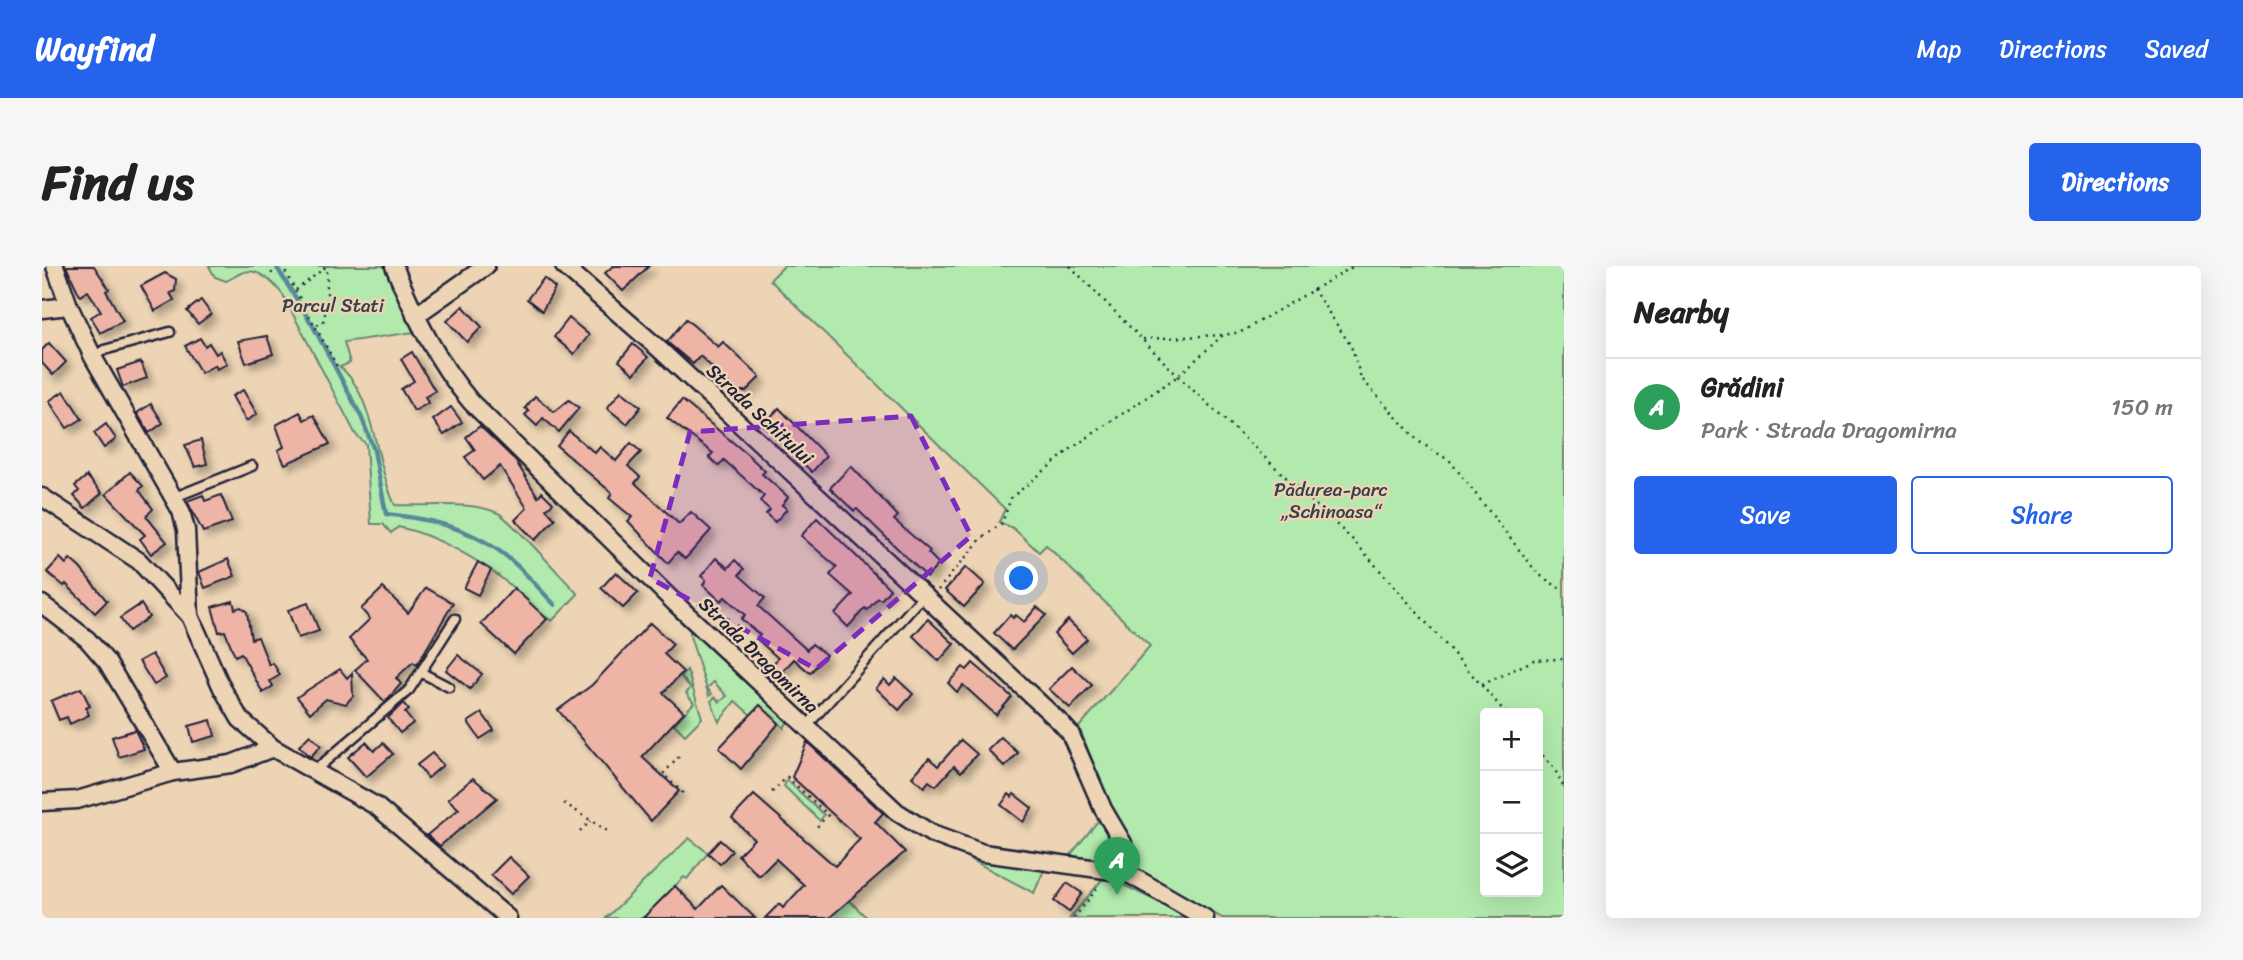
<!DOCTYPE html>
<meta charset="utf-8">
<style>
body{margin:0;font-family:Sriracha,sans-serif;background:#f6f6f6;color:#222}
.controls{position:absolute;right:21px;bottom:21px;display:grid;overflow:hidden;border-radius:7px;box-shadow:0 7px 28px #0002}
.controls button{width:63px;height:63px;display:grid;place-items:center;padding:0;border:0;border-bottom:2px solid #e0e0e0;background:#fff;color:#222;font:35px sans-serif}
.you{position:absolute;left:980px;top:313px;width:24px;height:24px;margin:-18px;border:5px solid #fff;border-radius:50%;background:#1a73e8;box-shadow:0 0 0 10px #1a73e833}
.badge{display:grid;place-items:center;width:46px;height:46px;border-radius:50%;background:#2563eb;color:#fff;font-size:23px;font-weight:700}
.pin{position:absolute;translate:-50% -58px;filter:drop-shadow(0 2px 4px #0008)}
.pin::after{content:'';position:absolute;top:37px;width:24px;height:21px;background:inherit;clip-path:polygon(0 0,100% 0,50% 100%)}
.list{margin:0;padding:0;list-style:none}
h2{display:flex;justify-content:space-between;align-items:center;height:91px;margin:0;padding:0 28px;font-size:30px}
h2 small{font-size:23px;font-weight:400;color:#767676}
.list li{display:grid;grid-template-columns:46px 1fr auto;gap:21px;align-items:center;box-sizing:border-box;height:98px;padding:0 28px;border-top:2px solid #e0e0e0}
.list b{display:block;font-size:26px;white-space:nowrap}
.list p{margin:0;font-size:23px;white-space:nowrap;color:#767676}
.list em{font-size:23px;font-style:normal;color:#767676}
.actions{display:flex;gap:14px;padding:21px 28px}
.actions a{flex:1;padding:16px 0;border:2px solid #2563eb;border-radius:7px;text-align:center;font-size:24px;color:#2563eb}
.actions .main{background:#2563eb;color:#fff}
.icon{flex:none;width:38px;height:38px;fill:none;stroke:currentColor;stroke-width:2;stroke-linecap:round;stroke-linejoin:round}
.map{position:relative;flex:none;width:1522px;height:652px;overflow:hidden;border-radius:7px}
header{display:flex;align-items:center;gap:42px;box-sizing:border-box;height:98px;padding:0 35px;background:#2563eb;color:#fff}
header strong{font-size:33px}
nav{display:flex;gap:38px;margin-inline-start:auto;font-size:24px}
.intro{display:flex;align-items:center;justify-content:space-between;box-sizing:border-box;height:168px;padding:0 42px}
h1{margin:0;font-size:49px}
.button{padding:18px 32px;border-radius:7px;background:#2563eb;color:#fff;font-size:24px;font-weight:700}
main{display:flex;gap:42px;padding:0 42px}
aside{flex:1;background:#fff;border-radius:7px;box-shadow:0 7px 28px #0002}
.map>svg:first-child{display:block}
.green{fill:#b2eaad;stroke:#6a8674;stroke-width:2;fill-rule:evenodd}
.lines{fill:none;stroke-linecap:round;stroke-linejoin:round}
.stream{stroke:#598999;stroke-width:4.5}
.building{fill:#eeb5a6;stroke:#22223b;stroke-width:2;filter:url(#shadow)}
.service-casing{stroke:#22223b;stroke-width:13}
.minor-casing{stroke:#22223b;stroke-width:21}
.path{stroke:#22223b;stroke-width:2.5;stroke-dasharray:2 5;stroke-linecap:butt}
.service{stroke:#ecd4b4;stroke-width:8}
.minor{stroke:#ecd4b4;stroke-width:16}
.marked{fill:#7b2cbf;fill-opacity:0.2;stroke:#7b2cbf;stroke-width:5;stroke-dasharray:14 9;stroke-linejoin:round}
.labels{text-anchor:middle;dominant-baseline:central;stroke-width:5;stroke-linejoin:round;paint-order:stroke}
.park-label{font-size:19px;fill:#38404c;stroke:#ecd4b4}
.street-label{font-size:19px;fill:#22223b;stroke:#ecd4b4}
</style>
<header>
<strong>Wayfind</strong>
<nav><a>Map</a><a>Directions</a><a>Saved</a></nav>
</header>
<div class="intro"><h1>Find us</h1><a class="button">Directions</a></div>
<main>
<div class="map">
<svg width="1522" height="652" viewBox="0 0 1522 652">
<defs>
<filter id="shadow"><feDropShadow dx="5.5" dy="5.5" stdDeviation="3.5" flood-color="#0004"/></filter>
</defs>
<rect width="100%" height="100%" fill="#ecd4b4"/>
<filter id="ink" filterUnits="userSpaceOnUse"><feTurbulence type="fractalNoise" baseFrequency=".0143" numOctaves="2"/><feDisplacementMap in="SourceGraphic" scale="14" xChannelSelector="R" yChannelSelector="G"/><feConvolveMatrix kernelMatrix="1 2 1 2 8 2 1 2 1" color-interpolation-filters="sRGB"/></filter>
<g filter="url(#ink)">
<g class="green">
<path d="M167,0H346L373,66L302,76L308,97L298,101C333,129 334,202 353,239C383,241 428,234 456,247C470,254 521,313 536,328L510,355C494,347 482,330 468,319C438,294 394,269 356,261L349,267L341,258H329L324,178L314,169L241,29C232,17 215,0 199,7C193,10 189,13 184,15L173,11Z"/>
<path d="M742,0H1522V652H1180L1097,607L1091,582L1069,542L1037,461L1108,380L1004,279L997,286L971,262L957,256L963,243L728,14ZM1443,447H1496V626H1443Z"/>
<path d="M648,360L746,455L742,462L719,440L709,449L693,435L677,456L669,435L673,431L678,436L685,430L672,416L665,422L670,428L667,430L648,370Z"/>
<path d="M645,404L660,452L643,469L632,458L652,437L644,427L649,422L639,411Z"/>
<path d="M745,514L782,549L778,555L742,520Z"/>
<path d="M1059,551L1080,585L1078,593L1067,600L1026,592Z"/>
<path d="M647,572L666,587L645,613L642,611L601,652H564Z"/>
<path d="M924,587L1023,602L1002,604L992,627L924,591Z"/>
<path d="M1063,610L1141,648L1147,652H1028Z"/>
<path d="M807,634L825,652H785Z"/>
</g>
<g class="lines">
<path class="stream" d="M234,0L271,60L319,150L332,184L344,248C382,252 420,260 453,282C475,296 494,320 513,339"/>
</g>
<g class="building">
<path d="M24,0H52L67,23L64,25L81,55L58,67L49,51L59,45L46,25L38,30Z"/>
<path d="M571,0H607L581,25L563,7Z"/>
<path d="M123,7L134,13L133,25L128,27L132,34L113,45L99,20Z"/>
<path d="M502,12L513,22L500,45L485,33Z"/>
<path d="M159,34L169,48L156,58L145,45Z"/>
<path d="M421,40L440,61L425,76L405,55Z"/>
<path d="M527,52L547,69L532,88L512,71Z"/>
<path d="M644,53L676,81L681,76L718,111L704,125H695L658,90L651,98L625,76Z"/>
<path d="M225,70L231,88L204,97L196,75Z"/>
<path d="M158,72L163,80L167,77L174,88L178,85L185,98L175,103L173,99L159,107L143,80Z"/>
<path d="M7,77L24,96L11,109L0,97V84Z"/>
<path d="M591,78L606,91L592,108L577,95Z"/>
<path d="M370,86L393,125L383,131L386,137L372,145L359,123L372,115L359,93Z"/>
<path d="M99,96L105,112L81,121L75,104Z"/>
<path d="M201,124L215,148L204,155L190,130Z"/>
<path d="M22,125L40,153L25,162L7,135Z"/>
<path d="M579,125L599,141L585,158L565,142Z"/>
<path d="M493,130L512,146L527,134L537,142L517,166L501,152L495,160L483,149L487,145L483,142Z"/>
<path d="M640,134L706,189L723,205L720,208L746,231L740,239L745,243L733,256L724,248L728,244L718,235L722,230L682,194L677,200L667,191L671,187L625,152Z"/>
<path d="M109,138L121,157L107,167L95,147Z"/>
<path d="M409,141L420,156L402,169L391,154Z"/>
<path d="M737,142L784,190L770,206L721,159Z"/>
<path d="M258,146L262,154L272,149L288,178L243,198L236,184L242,181L234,159Z"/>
<path d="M64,158L74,173L62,182L52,167Z"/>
<path d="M438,160L473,194L496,231L500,226L511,237L504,243L513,253L493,274L473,254L485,242L458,200L441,214L423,191L433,184L424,171Z"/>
<path d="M527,165L553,187L558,181L574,195L589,177L599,186L586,200L598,211L593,217L637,258L649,246L669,264L643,293L635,286L626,297L586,255L590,251L567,232L570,227L515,180Z"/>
<path d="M159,174L165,198L153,201L143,179Z"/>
<path d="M809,200L856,250L852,254L888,285L886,287L897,298L885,311L815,243L812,245L788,222Z"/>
<path d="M88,206L101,220L97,224L111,243L104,250L125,276L109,288L98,273L103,269L64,228Z"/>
<path d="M45,210L60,227L43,242L32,230L37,225L33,220Z"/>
<path d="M161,229L163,235L179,229L190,256L161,266L145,235Z"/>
<path d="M775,252L848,323L839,334L836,332L825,344L823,342L806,361L793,348L811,329L788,309L795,301L759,270Z"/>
<path d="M18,292L24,298L28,293L38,302L65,335L53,347L24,318L22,320L5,306Z"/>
<path d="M674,292L686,302L693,294L702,303L697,309L723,332L716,340L765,384L770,378L784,389L768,407L752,393L732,415L723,407L736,392L715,373L718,369L699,353L703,349L683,331L679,335L661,319L664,314L659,310Z"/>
<path d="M186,293L193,310L163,322L157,306Z"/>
<path d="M436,296L449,304L436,329L422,322Z"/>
<path d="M924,301L943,318L922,341L903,324Z"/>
<path d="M574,306L596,327L581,342L559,322Z"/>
<path d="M341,322L366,347L384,322L411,337L375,399L371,396L354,412L359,418L343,436L313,404L325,393L307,373L328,353L319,343Z"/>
<path d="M472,322L505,353L472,388L439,358Z"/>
<path d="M191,335L193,343L199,341L205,346L209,373L216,371L227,399L231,397L238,409L228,415L231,420L221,427L199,387L193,390L183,365L177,366L170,341Z"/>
<path d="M266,337L277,365L256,372L246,344Z"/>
<path d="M99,338L107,351L87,365L78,352Z"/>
<path d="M995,341L1004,349L970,384L952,367L968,349L971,352L974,349L982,356Z"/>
<path d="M886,353L912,378L897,395L871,370Z"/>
<path d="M1026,354L1045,373L1030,387L1012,368Z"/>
<path d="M608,357L631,378L622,388L641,406L621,427L642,446L600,491L637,525L609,555L516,444L550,419Z"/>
<path d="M110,388L124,412L112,419L97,395Z"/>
<path d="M416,389L440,408L428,423L404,404Z"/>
<path d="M931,397L970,431L954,449L921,419L915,426L906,417L921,401L925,404Z"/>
<path d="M1030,400L1050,419L1028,442L1007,423Z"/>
<path d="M298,403L305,412L310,407L311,430L304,438L284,433L268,447L255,431Z"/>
<path d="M854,412L871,428L857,444L834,422L842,413L848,419Z"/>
<path d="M39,422L48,440L44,442L47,449L28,458L25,451L17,454L9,435Z"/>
<path d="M361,437L367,444L363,447L371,457L358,467L346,452Z"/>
<path d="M718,439L737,457L699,503L677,482Z"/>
<path d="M440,447L452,464L438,473L426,456Z"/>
<path d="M169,454L173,470L151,476L147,460Z"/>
<path d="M93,464L102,483L77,491L70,471Z"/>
<path d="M268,469L279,480L268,491L257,480Z"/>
<path d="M959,471L976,487L963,501L946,484Z"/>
<path d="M919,474L935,488L919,506L912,500L894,520L887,515L882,521L870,511L887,492L896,500Z"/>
<path d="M324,476L332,485L341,477L351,488L324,511L306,491Z"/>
<path d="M765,476L841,547L833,556L863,586L787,652H723L737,638L741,642L762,619L734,593L717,610L696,589L712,573L690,552L712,529L793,600L818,573L750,511Z"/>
<path d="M390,487L401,499L386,512L375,499Z"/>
<path d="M431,512L455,532L398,580L385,569L417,543L406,533Z"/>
<path d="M967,528L970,531L972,528L990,542L981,556L959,539Z"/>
<path d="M678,574L690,585L678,598L666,587Z"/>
<path d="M467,591L487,610L469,628L449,609Z"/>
<path d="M1025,617L1040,627L1027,646L1012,635Z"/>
<path d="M679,619L713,652H601L633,620L656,643Z"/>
</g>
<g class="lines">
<g class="service-casing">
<g id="service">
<path d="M51,91L62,84L128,66"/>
<path d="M133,231L210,200"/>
<path d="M380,407L407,421"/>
<path d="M763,462L882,329"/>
<path d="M272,505L367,424L413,353"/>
</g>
</g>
<g class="minor-casing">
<g id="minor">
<path d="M13,0L27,40L51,91L139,245L144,264L148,350L180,422L198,453L231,482L334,540L466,652"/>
<path d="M352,0C372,49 395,96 429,136L634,338L855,546L890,568L941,587L1085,607L1163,652"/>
<path d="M522,0L615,81L1019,457L1028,467L1061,543L1081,577L1085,607"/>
<path d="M0,43L27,40"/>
<path d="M373,50L444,0"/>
<path d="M0,231L97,295L148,350"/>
<path d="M0,338L45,373L65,396L131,506"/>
<path d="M0,536L35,534L131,506L189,498L231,482"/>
</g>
</g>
<g class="path">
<path d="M226,0L232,11"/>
<path d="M240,0L295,100"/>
<path d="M1028,0L1136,110L1312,275L1464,447"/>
<path d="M1271,23L1309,80L1319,112L1376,175L1408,195L1496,308L1522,325"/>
<path d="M254,24L285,0"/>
<path d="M275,59L281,56L285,39V0"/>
<path d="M1101,73L1181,69"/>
<path d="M896,324L939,273L960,257L969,232L1030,182L1136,110L1181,69L1199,66L1312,0"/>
<path d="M1440,419L1492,394L1522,393"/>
<path d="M1496,484L1512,502L1522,522"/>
<path d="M637,491L621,508L642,528"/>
<path d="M730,526L745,511L786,549L772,564"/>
<path d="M522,537L568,567"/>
<path d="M538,565L549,555"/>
<path d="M1032,652L1058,619"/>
</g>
<use href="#service" class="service"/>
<use href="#minor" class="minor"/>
</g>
</g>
<path class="marked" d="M869,150L929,270L774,403L608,312L648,166Z"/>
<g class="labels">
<g class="park-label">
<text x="291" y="39">Parcul Stati</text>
<text x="1289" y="223">Pădurea-parc<tspan x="1289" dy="22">„Schinoasa“</tspan></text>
</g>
<g class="street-label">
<text transform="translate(718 148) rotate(43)">Strada Schitului</text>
<text transform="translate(717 389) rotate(44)">Strada Dragomirna</text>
</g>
</g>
</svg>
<div class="controls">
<button>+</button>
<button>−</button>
<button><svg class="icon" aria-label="layers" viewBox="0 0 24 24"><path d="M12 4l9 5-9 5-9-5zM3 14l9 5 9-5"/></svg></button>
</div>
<div class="you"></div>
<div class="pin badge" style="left:1075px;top:629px;background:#2e9e5b">A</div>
</div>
<aside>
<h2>Nearby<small></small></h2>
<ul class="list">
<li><span class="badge" style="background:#2e9e5b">A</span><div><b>Grădini</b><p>Park · Strada Dragomirna</p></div><em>150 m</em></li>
</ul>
<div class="actions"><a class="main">Save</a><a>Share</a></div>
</aside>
</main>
